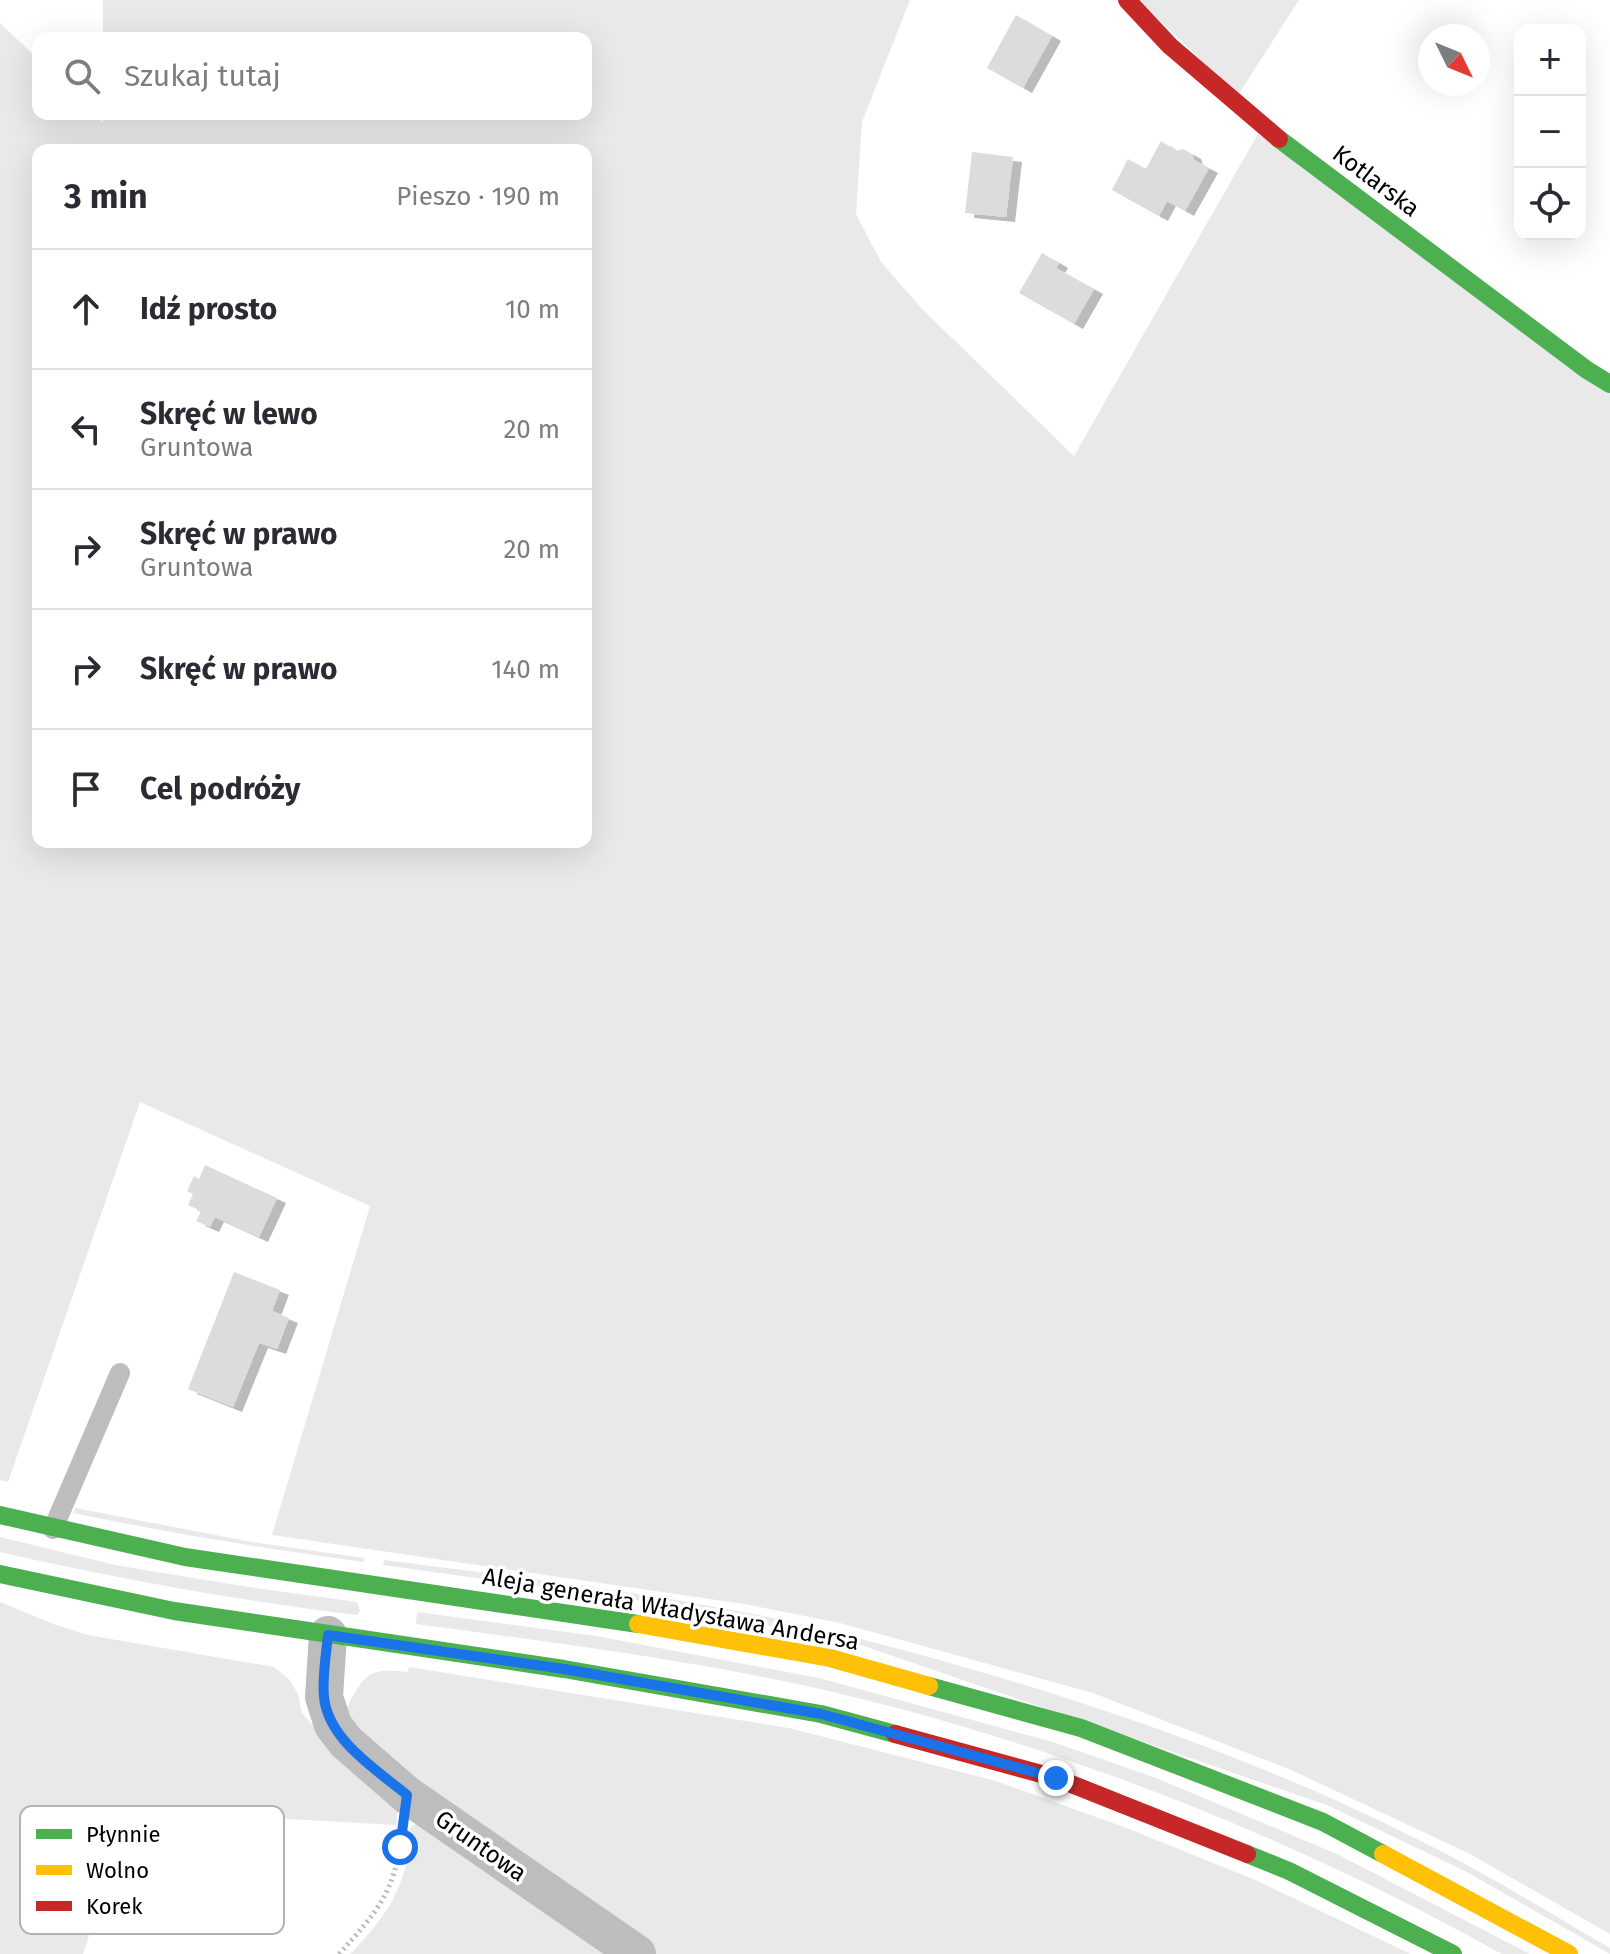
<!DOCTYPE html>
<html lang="pl">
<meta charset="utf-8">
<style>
body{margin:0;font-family:"Fira Sans",sans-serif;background:#f7f7f7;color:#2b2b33}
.controls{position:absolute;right:24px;top:24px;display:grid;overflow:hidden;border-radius:16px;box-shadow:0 8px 32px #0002}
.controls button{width:72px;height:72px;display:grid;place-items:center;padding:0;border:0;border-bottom:2px solid #e1e1e2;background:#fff;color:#2b2b33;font:40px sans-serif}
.compass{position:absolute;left:1418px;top:24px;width:72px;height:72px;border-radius:50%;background:#fff;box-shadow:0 8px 32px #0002;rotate:133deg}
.stop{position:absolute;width:24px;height:24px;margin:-18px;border:6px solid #1a73e8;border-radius:50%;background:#fff}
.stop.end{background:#1a73e8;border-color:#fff;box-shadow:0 2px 8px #0008}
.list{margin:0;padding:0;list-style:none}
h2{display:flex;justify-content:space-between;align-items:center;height:104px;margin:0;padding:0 32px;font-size:34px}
h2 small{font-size:26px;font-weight:400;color:#7c7c81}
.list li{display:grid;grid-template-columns:52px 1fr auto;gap:24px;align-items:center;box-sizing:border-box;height:120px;padding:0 32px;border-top:2px solid #e1e1e2}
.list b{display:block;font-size:30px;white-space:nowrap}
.list p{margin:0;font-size:26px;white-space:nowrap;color:#7c7c81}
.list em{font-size:26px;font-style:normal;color:#7c7c81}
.icon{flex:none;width:44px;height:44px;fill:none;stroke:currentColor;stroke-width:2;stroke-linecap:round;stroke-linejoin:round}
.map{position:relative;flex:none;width:1610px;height:1954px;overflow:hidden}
.search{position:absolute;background:#fff;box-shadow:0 8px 32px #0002;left:32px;top:32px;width:560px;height:88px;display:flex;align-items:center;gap:20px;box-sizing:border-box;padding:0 28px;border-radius:16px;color:#7c7c81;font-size:30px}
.panel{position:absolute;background:#fff;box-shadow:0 8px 32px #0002;left:32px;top:144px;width:560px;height:704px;border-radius:16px}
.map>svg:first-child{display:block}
.green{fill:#e9e9e9;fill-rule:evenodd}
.building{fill:#dcdcdc;filter:url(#shadow)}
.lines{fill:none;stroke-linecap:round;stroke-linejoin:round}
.path{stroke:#b8b8b8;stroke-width:5;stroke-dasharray:2 4;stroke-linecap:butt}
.lane{stroke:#bdbdbd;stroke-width:20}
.street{stroke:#bdbdbd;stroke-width:38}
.fast{stroke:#4caf50;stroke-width:18}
.slow{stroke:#ffc107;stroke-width:18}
.jam{stroke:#c62828;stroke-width:18}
.route{stroke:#1a73e8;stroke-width:10}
.labels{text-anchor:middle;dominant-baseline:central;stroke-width:7;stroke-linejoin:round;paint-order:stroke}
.street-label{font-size:24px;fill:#000;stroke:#fff}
.key{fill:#fff;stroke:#b2b2b2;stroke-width:2}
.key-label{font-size:22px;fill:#000}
</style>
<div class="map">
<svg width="1610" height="1954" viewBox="0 0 1610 1954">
<defs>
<filter id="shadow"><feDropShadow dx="9" dy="5" stdDeviation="0" flood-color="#0004"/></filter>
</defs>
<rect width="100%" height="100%" fill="#fff"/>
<g class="green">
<path d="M103,0H910L862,122L856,214L881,262L923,310L1074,456L1258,134L1610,392V1934L1470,1854L1289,1769L1093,1693L840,1623L744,1604L272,1535L370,1206L140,1102L8,1482L0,1480V23L38,59V114H94L103,123V114H586V38H103ZM38,150H586V842H38Z"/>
<path d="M1138,0H1299L1238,95Z"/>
<path d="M75,1508L252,1542L364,1558V1562C266,1549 170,1533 73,1513Z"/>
<path d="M0,1537L115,1565L242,1586L357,1602L360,1611L357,1615C236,1600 118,1579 0,1552Z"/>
<path d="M384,1560C540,1580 700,1597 853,1637C1065,1691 1276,1762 1469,1866C1517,1892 1563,1921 1610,1948V1954L1465,1871L1327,1805L849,1641L635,1600L383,1565Z"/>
<path d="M0,1602L53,1624L88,1635L274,1667L290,1680L298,1694L302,1713L359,1776L400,1799L396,1825L269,1818L185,1845L134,1882L90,1933L83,1954H0Z"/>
<path d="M417,1612L596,1636L819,1678L1053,1742L1156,1778L1337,1854L1530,1954H1502C1287,1835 1056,1743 816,1688C684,1659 550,1642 416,1624Z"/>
<path d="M409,1667L789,1728L996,1781L1124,1827L1253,1879L1411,1954H647L415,1790L349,1721L347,1707C366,1673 367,1668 408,1672Z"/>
<path d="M423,1819L626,1954H350C387,1917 410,1882 410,1828Z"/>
</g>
<g class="building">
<path d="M1016,15L1052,36L1023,88L987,68Z"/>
<path d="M1161,141L1177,151L1183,149L1192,154L1194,160L1209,168L1185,211L1167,201L1159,216L1112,190L1128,159L1146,169Z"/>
<path d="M972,152L1013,157L1006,217L965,213Z"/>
<path d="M1042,253L1059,263L1056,268L1094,289L1074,324L1019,293Z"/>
<path d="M205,1165L277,1198L259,1237L215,1217L210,1227L196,1221L201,1211L188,1205L193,1194L187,1191L194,1176L199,1179Z"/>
<path d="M234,1272L280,1290L272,1311L289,1318L277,1349L259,1343L233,1407L188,1389Z"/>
</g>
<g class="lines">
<path class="path" d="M339,1954C377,1912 394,1893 402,1836"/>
<path class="lane" d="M53,1529L120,1373"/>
<path class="street" d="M328,1635L324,1697L333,1725L346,1742L407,1795L637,1954"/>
<g class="fast">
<path d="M1279,139L1587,370L1610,384"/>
<path d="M0,1515L185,1557L638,1624"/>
<path d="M0,1574L174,1611L564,1669L821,1714L895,1734"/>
<path d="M929,1686L1081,1728L1323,1822L1383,1854"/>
<path d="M1247,1854L1289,1871L1453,1954"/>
</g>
<g class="slow">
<path d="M638,1624L830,1658L929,1686"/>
<path d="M1383,1854L1569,1954"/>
</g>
<g class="jam">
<path d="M1127,0L1170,46L1279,139"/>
<path d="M895,1734L1056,1778L1247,1854"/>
</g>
</g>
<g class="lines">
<path class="route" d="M400,1847L407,1795C377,1770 328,1740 324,1697C322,1677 326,1655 328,1635L564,1669L821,1714L1056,1778"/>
</g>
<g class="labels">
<g class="street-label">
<text transform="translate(1376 181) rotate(37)">Kotlarska</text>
<text transform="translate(671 1609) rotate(10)">Aleja generała Władysława Andersa</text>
<text transform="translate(481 1846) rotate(35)">Gruntowa</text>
</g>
</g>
<rect x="20" y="1806" width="264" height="128" rx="12" class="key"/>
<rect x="36" y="1829" width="36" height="10" fill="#4caf50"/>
<rect x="36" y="1865" width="36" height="10" fill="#ffc107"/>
<rect x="36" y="1901" width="36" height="10" fill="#c62828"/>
<g class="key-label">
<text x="86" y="1842">Płynnie</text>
<text x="86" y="1878">Wolno</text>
<text x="86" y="1914">Korek</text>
</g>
</svg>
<div class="controls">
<button>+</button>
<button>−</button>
<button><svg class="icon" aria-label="locate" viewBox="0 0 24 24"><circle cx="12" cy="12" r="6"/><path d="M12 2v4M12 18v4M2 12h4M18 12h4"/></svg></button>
</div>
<svg class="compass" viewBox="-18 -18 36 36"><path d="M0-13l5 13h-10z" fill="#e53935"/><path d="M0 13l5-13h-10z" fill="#7c7c81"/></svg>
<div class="stop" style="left:400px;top:1847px"></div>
<div class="stop end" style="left:1056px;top:1778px"></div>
<div class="search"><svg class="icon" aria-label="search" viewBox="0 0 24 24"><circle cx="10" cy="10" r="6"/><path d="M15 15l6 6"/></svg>Szukaj tutaj</div>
<section class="panel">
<h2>3 min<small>Pieszo · 190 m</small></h2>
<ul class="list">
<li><svg class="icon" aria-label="ahead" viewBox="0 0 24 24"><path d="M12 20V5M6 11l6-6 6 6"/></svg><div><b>Idź prosto</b></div><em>10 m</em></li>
<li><svg class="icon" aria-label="left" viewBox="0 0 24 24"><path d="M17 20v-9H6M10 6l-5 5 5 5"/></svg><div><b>Skręć w lewo</b><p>Gruntowa</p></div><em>20 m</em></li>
<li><svg class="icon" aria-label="right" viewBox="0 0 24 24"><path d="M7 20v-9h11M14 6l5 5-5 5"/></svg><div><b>Skręć w prawo</b><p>Gruntowa</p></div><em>20 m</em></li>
<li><svg class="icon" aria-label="right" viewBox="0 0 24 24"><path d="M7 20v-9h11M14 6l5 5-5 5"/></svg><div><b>Skręć w prawo</b></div><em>140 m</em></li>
<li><svg class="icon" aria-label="arrive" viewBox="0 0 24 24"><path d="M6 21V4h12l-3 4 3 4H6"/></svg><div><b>Cel podróży</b></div></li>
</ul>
</section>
</div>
